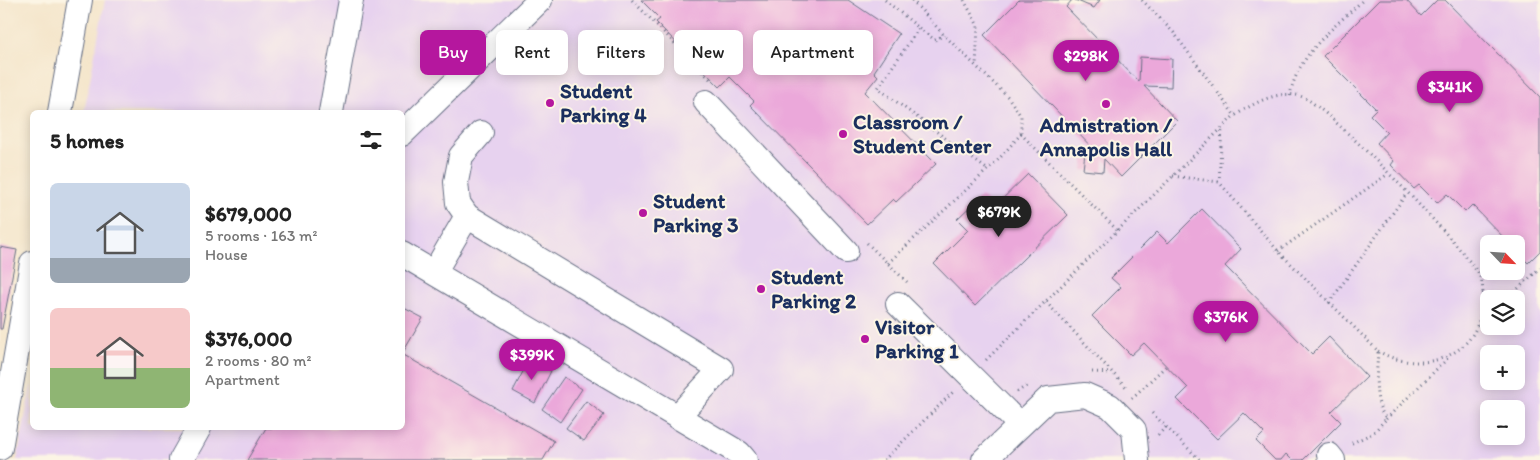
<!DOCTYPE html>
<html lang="en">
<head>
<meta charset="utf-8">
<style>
	body { margin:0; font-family:Itim,sans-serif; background:#f6f6f6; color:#222; height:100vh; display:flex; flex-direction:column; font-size:19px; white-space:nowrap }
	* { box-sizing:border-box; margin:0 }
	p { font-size:16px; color:#767676 }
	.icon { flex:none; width:28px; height:28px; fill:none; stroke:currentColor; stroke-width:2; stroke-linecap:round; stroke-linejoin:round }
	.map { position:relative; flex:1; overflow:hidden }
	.side { position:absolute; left:30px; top:110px; width:375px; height:320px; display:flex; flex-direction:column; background:#fff; border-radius:8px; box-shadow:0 2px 12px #0003 }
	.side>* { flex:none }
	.banner { position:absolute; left:420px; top:30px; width:475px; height:45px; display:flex; gap:10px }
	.needle { width:32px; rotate:115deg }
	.tools { position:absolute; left:1480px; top:235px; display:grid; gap:10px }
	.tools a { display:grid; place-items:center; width:45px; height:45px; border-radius:8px; background:#fff; box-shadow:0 2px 12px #0003; font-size:25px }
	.price { position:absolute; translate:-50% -42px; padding:0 11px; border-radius:18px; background:#b5179e; color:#fff; font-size:16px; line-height:32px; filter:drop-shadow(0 1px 2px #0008) }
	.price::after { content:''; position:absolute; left:50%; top:30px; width:15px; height:11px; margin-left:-8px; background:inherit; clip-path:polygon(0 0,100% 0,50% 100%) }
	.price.current { background:#222; color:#fff }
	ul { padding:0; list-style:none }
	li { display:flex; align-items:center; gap:15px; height:125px; padding:0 20px }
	li span { display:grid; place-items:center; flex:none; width:140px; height:100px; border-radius:8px; color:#555 }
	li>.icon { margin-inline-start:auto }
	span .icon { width:60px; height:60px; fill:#fffc; stroke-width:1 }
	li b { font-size:21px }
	h2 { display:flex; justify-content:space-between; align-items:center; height:60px; padding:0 20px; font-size:21px }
	.pill { padding:0 18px; border-radius:8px; background:#fff; box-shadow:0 2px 12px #0003; font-size:18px; line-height:45px }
	.pill.current { background:#b5179e; color:#fff }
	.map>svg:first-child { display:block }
	.built { fill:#e7d2ef; fill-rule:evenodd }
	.building { fill:#eba8da }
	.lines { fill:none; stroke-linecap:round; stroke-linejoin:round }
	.minor-casing { stroke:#676f84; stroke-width:26 }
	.path { stroke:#676f84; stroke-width:3; stroke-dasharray:1 4; stroke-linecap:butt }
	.minor { stroke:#fff; stroke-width:24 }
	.poi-dot { fill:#b5179e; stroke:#fcf5e5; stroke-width:2 }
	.labels { text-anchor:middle; stroke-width:4; stroke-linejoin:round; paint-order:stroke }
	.poi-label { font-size:21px; font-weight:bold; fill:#1b2f5e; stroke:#fcf5e5; text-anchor:start }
</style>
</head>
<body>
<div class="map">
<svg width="1540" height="460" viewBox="0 0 1540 460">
	<rect width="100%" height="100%" fill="#fcf5e5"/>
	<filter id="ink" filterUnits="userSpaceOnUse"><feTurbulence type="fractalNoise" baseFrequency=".02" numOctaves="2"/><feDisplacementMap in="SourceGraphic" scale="10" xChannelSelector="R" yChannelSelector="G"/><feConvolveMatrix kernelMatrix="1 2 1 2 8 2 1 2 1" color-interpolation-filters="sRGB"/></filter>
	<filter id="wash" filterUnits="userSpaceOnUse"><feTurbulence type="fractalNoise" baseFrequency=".0096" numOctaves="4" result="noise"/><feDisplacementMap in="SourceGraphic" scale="20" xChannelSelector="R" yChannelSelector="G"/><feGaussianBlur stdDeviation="1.12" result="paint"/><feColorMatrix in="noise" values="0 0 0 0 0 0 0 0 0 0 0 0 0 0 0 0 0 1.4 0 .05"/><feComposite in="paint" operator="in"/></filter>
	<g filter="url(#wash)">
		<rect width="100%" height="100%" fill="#f4e5ca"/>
		<path class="built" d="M105,0H1540V460H17L32,381V428H402V112H84ZM1489,244H1516V271H1489ZM1489,299H1516V326H1489ZM1489,354H1516V381H1489ZM1489,409H1516V436H1489Z"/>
		<g id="blocks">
			<path class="building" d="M641,0H848L899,34L874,72L878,76L865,92L936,164L896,202L893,199L867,224L750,105L754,101L730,77L720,87L656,22L660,19Z
				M1019,0H1072L1066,7L1139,82L1140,57L1172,59L1171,87L1144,86L1177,121L1121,177L1104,159L1103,172L1083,170L1085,152L1098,154L984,35Z
				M1075,0H1100L1094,8Z
				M1379,0H1406L1421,16L1437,0H1445L1540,97V251L1528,263L1516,251V244H1510L1472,205L1465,212L1447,194L1437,203L1419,185L1414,189L1391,165L1394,161L1377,143L1387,132L1370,115L1376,109L1323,56Z
				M1028,174L1068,215L975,306L934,264L968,230L957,219L981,196L993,208Z
				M1202,209L1241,249L1225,266L1312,354L1329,337L1367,377L1331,412L1341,422L1303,460H1292L1286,454L1281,460H1275L1256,441L1264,433L1244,413L1217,439L1177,399L1188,388L1144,343L1131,355L1092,316L1121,287L1111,278L1157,232L1168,243Z
				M0,247L17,250L2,329H0Z
				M402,307L423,318L402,354Z
				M402,354L554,441L543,460H247L266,428H402Z
				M529,360L551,371L535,403L513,391Z
				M564,377L582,389L560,422L542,409Z
				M586,401L604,415L584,441L566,428Z"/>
		</g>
	</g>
	<g filter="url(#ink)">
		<use href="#blocks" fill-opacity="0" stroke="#676f84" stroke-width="1"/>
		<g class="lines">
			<defs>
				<path id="minor" d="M706,102L846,251
					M60,112L80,0
					M331,112L351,0
					M481,133L461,156L456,182L458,203L467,216L721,369L677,417
					M402,134L540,0
					M402,254L739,453L745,460
					M435,271L467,216
					M898,304L1020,425
					M0,448L32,263
					M1329,455L1333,460
					M181,460L199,428
					M984,460L1048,399L1085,395L1110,406L1134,430L1137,460"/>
			</defs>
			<use href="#minor" class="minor-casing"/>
			<path class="path" d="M632,0L711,80
				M885,0L919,28L878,88L988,170
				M912,0L944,35L1008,97L1021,116V134
				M964,0L978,26L976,66
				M1142,0L1174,33L1235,116
				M919,28L935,40L944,35
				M1290,96C1297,54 1335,27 1363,0
				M1173,176L1219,182L1278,251L1378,351C1377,374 1372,398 1386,419L1373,433L1350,444
				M1219,182L1222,128
				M867,243L907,282
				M1278,251L1388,174
				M888,263L999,159L1021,134L1117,230
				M1482,293L1502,299
				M1507,299L1540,268
				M1046,302L1126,387
				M1329,303L1407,193
				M1479,326L1489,316
				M986,360L1233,117C1252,104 1279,88 1303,97C1326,105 1472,255 1480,277C1484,286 1483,298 1482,307C1476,360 1418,375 1378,351
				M1092,372L1111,373
				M1017,392L1028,385
				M1132,398L1166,366
				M1152,413L1200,460
				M1386,419L1450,356
				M1158,435L1166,427
				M884,460L954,391"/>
			<use href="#minor" class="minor"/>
		</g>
	</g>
	<g class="poi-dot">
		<circle cx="550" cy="103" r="5"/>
		<circle cx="1106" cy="104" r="5"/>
		<circle cx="843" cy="134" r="5"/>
		<circle cx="643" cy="213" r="5"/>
		<circle cx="761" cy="289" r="5"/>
		<circle cx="865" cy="339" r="5"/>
	</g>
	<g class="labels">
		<g class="poi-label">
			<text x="560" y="98">Student<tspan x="560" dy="24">Parking 4</tspan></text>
			<text x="853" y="129">Classroom /<tspan x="853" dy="24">Student Center</tspan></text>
			<text x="1106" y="132" text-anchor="middle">Admistration /<tspan x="1106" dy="24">Annapolis Hall</tspan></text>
			<text x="653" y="208">Student<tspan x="653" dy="24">Parking 3</tspan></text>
			<text x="771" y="284">Student<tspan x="771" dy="24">Parking 2</tspan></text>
			<text x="875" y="334">Visitor<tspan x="875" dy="24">Parking 1</tspan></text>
		</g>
	</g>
</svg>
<div class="tools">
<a><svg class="needle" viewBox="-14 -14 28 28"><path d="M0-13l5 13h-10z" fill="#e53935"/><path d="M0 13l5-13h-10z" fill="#767676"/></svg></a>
<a><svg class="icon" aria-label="layers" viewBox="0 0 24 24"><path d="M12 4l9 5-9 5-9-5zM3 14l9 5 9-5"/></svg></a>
<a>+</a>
<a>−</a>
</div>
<b class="price" style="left:1086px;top:82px">$298K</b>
<b class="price" style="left:1450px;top:113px">$341K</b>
<b class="price current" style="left:999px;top:238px">$679K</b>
<b class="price" style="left:1226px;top:343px">$376K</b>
<b class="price" style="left:532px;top:381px">$399K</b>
<div class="banner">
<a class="pill current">Buy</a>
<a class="pill">Rent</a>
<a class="pill">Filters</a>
<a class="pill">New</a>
<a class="pill">Apartment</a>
</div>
<section class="side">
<h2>5 homes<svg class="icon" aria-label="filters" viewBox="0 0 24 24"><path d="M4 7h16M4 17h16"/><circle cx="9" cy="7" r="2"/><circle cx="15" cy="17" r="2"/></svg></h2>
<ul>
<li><span style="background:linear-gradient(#c9d6e8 75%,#9aa5b1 0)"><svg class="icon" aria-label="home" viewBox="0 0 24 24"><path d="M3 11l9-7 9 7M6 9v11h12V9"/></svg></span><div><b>$679,000</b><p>5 rooms · 163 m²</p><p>House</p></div></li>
<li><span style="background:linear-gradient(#f6c9c9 60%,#8fb573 0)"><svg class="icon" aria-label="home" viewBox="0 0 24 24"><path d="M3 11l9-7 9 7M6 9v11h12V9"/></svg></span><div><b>$376,000</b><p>2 rooms · 80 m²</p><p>Apartment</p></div></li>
</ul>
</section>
</div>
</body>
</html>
